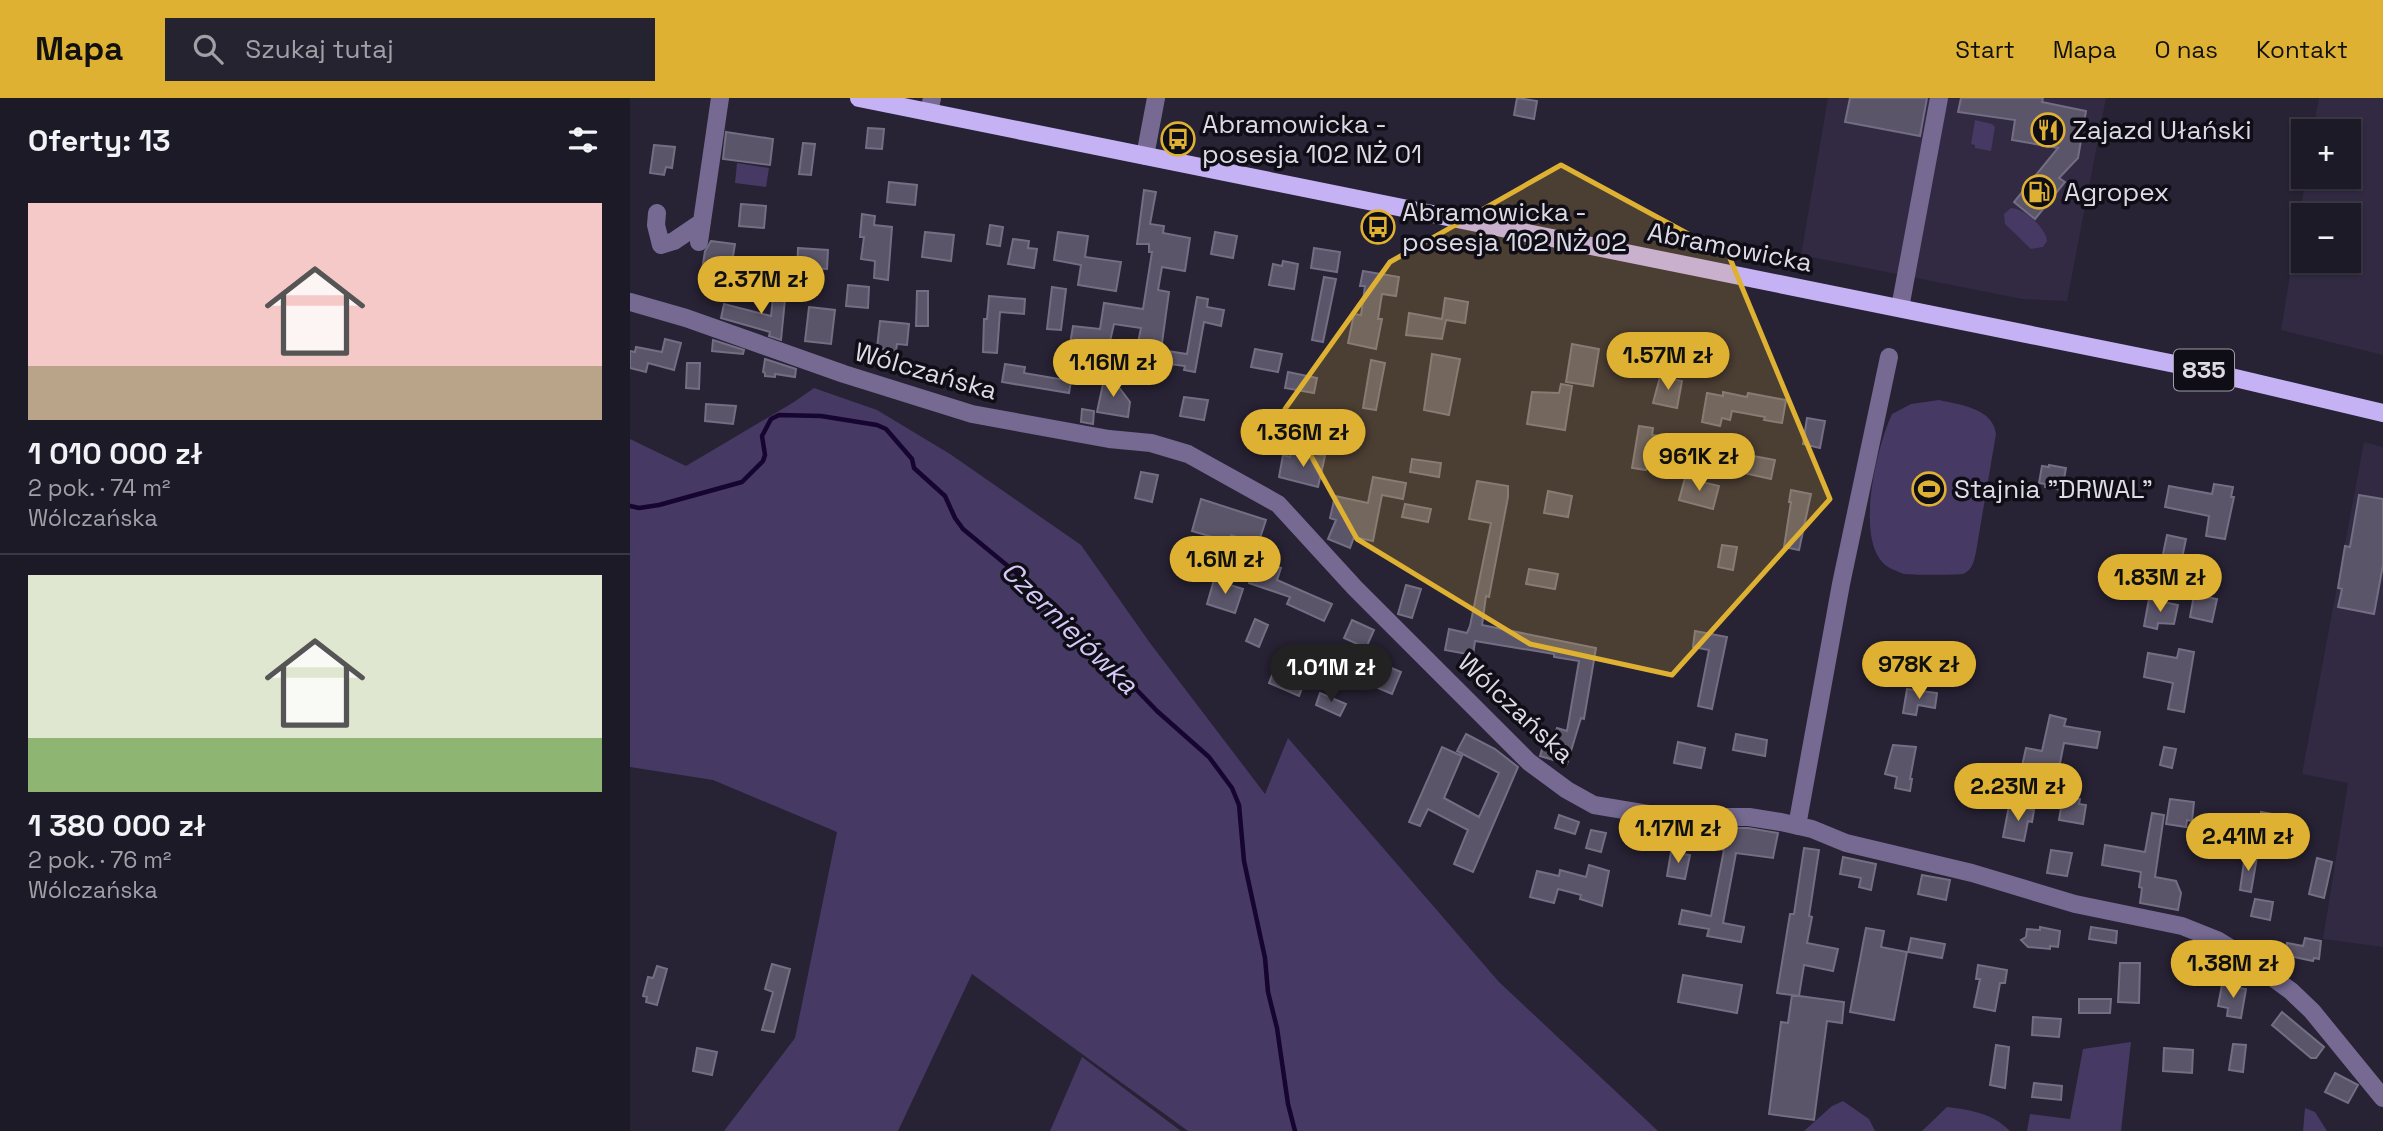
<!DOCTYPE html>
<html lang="pl">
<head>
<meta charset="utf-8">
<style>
	body { margin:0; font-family:"Space Grotesk",sans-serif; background:#25232f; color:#f1f3f6; height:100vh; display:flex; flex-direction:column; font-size:26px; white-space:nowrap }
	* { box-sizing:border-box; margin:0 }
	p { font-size:23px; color:#a0a1a7 }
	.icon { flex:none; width:38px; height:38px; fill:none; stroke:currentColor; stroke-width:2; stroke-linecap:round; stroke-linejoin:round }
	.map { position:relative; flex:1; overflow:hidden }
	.sheet { display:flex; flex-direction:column; background:#1d1a27; width:630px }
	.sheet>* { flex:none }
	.fabs { position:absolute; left:1661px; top:21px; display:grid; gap:14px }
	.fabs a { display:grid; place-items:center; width:70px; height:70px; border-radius:0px; background:#1d1a27; box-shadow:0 2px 5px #0004,0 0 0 2px #3b3844; font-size:35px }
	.price { position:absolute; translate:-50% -60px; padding:0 16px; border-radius:24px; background:#deb133; color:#111; font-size:23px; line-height:46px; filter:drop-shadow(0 2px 4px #0008) }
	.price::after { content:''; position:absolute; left:50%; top:42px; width:21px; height:16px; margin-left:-10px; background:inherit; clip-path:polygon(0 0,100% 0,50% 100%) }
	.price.on { background:#222; color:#fff }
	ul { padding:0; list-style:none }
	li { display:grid; align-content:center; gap:14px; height:371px; padding:0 28px }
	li+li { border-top:2px solid #3b3844 }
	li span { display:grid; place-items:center; height:217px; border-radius:0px; color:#555 }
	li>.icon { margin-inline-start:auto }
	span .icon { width:126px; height:126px; fill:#fffc; stroke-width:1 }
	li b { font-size:30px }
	h2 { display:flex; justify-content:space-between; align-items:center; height:84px; padding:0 28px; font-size:30px }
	header { display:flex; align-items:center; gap:42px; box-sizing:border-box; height:98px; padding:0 35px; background:#deb133; color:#111 }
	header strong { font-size:33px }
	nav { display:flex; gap:38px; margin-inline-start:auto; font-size:24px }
	.search { width:490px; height:63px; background:#25232f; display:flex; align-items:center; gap:18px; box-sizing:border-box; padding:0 24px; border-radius:0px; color:#a0a1a7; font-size:26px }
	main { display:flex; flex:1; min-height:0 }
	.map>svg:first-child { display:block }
	.built { fill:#312a42; fill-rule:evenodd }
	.green { fill:#463964 }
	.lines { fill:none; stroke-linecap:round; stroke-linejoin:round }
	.stream { stroke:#16052e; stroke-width:4.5 }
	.building { fill:#5b556a; stroke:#736e83; stroke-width:2 }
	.minor { stroke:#766a92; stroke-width:18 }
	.major { stroke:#c5b2f5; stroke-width:18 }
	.marked { fill:#deb133; fill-opacity:0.2; stroke:#deb133; stroke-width:5; stroke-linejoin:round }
	.labels { text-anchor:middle; stroke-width:7; stroke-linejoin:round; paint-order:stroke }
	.shield { fill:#0f0d15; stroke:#a09da8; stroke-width:2 }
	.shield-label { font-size:24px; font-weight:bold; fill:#dedbe7 }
	.poi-label { font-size:26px; fill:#dedbe7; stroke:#0f0d15; text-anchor:start }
	.street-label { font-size:26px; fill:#dedbe7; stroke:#0f0d15 }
	.water-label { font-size:28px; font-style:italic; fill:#d5c8f7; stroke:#0f0d15 }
</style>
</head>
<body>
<header>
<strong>Mapa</strong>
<div class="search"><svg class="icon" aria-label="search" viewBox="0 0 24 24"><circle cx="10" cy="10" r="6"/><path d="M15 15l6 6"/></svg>Szukaj tutaj</div>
<nav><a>Start</a><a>Mapa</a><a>O nas</a><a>Kontakt</a></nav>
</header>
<main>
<section class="sheet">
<h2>Oferty: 13<svg class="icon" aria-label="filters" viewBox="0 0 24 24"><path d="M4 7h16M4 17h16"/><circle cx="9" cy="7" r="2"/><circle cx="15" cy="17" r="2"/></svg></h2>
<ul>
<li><span style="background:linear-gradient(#f6c9c9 75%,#b9a48a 0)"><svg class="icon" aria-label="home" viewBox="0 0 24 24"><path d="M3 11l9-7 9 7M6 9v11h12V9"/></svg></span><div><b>1 010 000 zł</b><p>2 pok. · 74 m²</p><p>Wólczańska</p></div></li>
<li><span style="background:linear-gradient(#dfe7d0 75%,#8fb573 0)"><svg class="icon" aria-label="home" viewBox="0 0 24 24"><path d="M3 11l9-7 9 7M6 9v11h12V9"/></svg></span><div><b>1 380 000 zł</b><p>2 pok. · 76 m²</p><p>Wólczańska</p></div></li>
</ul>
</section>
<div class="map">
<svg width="1753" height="1033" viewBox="0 0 1753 1033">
	<rect width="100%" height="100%" fill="#272234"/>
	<path class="built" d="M1198,0H1476L1437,203L1392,201L1171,157Z
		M1689,0H1753V257L1651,232L1676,79H1718V33H1683ZM1718,117V163H1673V117Z
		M1734,344L1753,349V849L1693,841L1718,685L1672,676Z"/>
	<path class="green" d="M1345,22L1362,26L1365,29L1361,53L1345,50V47L1341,46Z
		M107,65L139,70L136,89L105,85Z
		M1381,110C1394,110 1416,130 1417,143L1413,149L1401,151L1375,126L1374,116Z
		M184,290L247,312L320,356L451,447L520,545L635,696L658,640L869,884L1028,1033H558L342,876L268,1033H94L165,940L207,734L83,682L0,669V341L56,368L164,304Z
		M1309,302C1330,307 1363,310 1366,336L1346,454C1344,462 1343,472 1333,476C1328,477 1279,477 1274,476C1269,474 1258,470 1254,466C1225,439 1247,348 1262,316L1281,306Z
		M1501,944L1491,1033H1397L1400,1016L1440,1021L1453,951Z
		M452,959L551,1033H420Z
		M1213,1003L1239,1021L1245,1033H1174L1202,1008Z
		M1317,1009C1341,1012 1362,1015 1380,1033H1292Z
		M1675,1010L1685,1014L1697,1033H1673Z"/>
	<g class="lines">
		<path class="stream" d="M0,408L9,410L29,407L112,384L133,363L135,357L132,338L141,321L149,317L191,318L247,327L256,331L282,361L284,370L315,398L325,420L333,431L425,507L527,613L579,659L602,690L609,707L614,763L635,860L638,894L647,930L658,1006L665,1033"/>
	</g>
	<path class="building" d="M887,0L907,3L904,21L884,17Z
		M1220,0H1297L1290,38L1215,24Z
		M1331,0H1413L1412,4L1456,13L1448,60L1429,80L1435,84L1405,121L1384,104L1428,50L1382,42L1385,22L1328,14Z
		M238,30L254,31L252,51L236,50Z
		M96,34L143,41L140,67L93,61Z
		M173,45L185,46L181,77L169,76Z
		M24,47L45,49L42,70L36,69L34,77L20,75Z
		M259,84L287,87L285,107L257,104Z
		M514,92L526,94L520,126L534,128L533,135L560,140L555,173L532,169L528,192L539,194L531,252L557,256L567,199L578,201L577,209L594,212L591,228L574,224L565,274L554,272L555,268L517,263L513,282L501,280L511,230L484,226L471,282L448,278L454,248L440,246L443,228L470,231L474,205L513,211L522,154H519V146H507Z
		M111,106L136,108L134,130L109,128Z
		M232,116L245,118L244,127L262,129L258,182L244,180L245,163L231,161L234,139H230Z
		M360,127L373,129L370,148L357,146Z
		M295,134L324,137L321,163L292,159Z
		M428,134L458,138L455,159L491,164L486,193L448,187L451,167L424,162Z
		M585,134L607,138L603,160L581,156Z
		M383,141L399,143L398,150L407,151L404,170L378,166Z
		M81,143L105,146L99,183L71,179L75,153Z
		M168,150L198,152L197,171L179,170V177H167Z
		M684,150L710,154L707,174L681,170Z
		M653,163L668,166L664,191L639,187L643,166L652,168Z
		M733,173L769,179L766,198L752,196L748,221H752L746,251L718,245L724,216L731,217L735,188H730Z
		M694,179L706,181L693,244L682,242Z
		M218,187L239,189L238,210L216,208Z
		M422,189L436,191L431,232L417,231Z
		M144,190L156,191L151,242L139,238L140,234L91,220L94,206L141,218Z
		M287,193H298V228H286Z
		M359,198L395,201L394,216L370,214L367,255L353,254L354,221H357Z
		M815,200L838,204L835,225L816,222L812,241L776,237L779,215L812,221Z
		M179,209L205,212L201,246L175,243Z
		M250,223L279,226L277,247L267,246L266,253L247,250Z
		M35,241L51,245L44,272L18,265L16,274L0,270V253L5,254L6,249L32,254Z
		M83,242L114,252L113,256L82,253Z
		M942,246L969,251L963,288L936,284Z
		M625,251L652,256L648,274L621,269Z
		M802,256L830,261L819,317L794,312Z
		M135,261L166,271L165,279L145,276V279L135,278V275L133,274Z
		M741,262L755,265L746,312L733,310Z
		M57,265H70L69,291L56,290Z
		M375,266L395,269L394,275L441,283L439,295L372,284Z
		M476,272L500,304L498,319L467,314Z
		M658,274L687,280L684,295L655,290Z
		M1030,279L1052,283L1047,310L1023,305Z
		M931,286L942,288L935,332L897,326L902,294L929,295Z
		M1093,294L1117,299L1118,295L1156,302L1152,325L1134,322L1135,319L1102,313L1100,322L1092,320L1090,328L1072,324L1077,295L1093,298Z
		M554,299L578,302L574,322L550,318Z
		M76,306L106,308L103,326L75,323Z
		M452,311L464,313L463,326L451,324Z
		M688,313L726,319L723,334L685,328Z
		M1177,320L1195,323L1190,350L1173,346Z
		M1009,328L1023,330L1022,337L1029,338L1027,350L1020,349L1016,372L1002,370Z
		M660,355L681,359L682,355L695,358L688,389L649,379L653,357L660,359Z
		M1118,357L1145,362L1141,381L1114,375Z
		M782,361L811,365L809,379L780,374Z
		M1419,367L1436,370L1432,392L1415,389V386L1409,385L1412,368L1419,369Z
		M511,374L528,377L522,404L505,400Z
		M743,379L776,385L773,401L752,397L743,443L724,439L720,450L698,441L706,422L700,420L705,398L738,405Z
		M1055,380L1089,388L1083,411L1049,402Z
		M847,383L878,388V399L859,499L856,498L852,527L966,550L954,621L951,620L937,666L910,658L916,638L923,640L927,630L937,633L949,563L924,559V556L845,543L843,557L815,552L819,531L837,535L840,528L861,425L839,421Z
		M1584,386L1603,389L1601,399H1604L1595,441L1576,438L1579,418L1535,409L1539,388L1582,396Z
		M1161,392L1181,396L1169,452L1154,449L1161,404H1159Z
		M918,393L942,398L938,419L914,415Z
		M1729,397L1753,401V467L1744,516L1708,509L1712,491L1708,490L1715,448L1720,449Z
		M571,401L636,422L628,446L601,437L591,474L577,472L586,440L562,433Z
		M775,406L801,411L798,424L772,419Z
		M1537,437L1556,441L1551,465L1545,463L1541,466L1538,462L1532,461Z
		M1092,447L1107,449L1103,472L1088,469Z
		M629,455L645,460L642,467L651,470L647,482L702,506L694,523L657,506L660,499L619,485Z
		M899,471L928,476L925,491L896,486Z
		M584,482L613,491L605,515L577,506Z
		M776,487L791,491L782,520L768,516Z
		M1564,497L1587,501L1582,524L1560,519Z
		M1519,501L1548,507L1544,526L1528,525L1527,531L1514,528Z
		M625,521L638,527L629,549L616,543Z
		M722,522L744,532L736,550L714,540Z
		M1065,533L1097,539L1082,611L1068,608L1079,552L1063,549Z
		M1549,551L1564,554L1554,614L1538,611L1543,585L1514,579L1518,555L1547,560Z
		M743,562L771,574L762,596L748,590L751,585L736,580Z
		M645,570L675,583L669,598L639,585Z
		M1277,591L1307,595L1305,610L1288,607L1286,617L1273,615Z
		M690,595L716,606L710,618L686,607Z
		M1420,617L1436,621L1434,628L1470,634L1467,650L1434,645L1423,700L1406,697L1410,676L1391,673L1396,650L1412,653Z
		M836,636L865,651L888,669L843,774L824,766L838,732L798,711L790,728L779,724L812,649L832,658L814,700L849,719L869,675L827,653Z
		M1106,636L1137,642L1135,658L1103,652Z
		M1048,644L1075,650L1071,670L1044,665Z
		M1263,647L1286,649L1280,681H1282L1280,693L1265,690L1267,679L1255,676Z
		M1534,649L1546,651L1542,670L1530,667Z
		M1433,698L1450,701L1449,706L1456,707L1453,726L1429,722Z
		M1540,701L1564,704L1562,723L1557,722L1556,729L1536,726Z
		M1379,708L1404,712L1402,724L1398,723L1394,743L1373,739Z
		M1631,714L1659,719L1655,744L1635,740L1637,734L1628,733Z
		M1522,715L1534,717L1525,779L1546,783L1551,795L1548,812L1510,805L1512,790L1509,789L1511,774L1472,767L1475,747L1515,754Z
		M929,717L949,724L945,736L925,730Z
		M1098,730H1118L1148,735L1143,760L1106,755L1093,825L1114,829L1111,844L1077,838L1079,831L1049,826L1052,812L1081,818L1094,752L1068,747L1070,733L1097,738Z
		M961,732L976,735L971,754L956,750Z
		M1174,750L1189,752L1179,818L1182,819L1177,845L1208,851L1203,873L1174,867L1169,898L1147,895L1160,816H1164Z
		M1421,752L1442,755L1437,778L1417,775Z
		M1041,754L1060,757L1055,781L1037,778Z
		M1615,757L1627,759L1621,794L1610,792Z
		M1213,759L1246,766L1241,792L1229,789L1231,780L1210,776Z
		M1687,760L1702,764L1694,800L1679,796Z
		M959,767L979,773L972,808L950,801L951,797L928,791L924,805L900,799L907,773L929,778L930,772L956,779Z
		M1292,777L1320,782L1316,802L1288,796Z
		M1625,801L1643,804L1640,822L1621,818Z
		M1410,829L1430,833L1428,849L1420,848V851L1398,849L1391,842L1396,839L1397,831L1410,832Z
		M1461,829L1487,833L1486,845L1459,841Z
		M1236,830L1254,833L1251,849L1277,854L1264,922L1220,914Z
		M1281,840L1315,846L1312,860L1278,854Z
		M1675,840L1691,843L1689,861L1684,860L1683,863L1655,857L1657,845L1673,848Z
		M1490,865H1510L1509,905L1488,904Z
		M142,866L160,871L144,934L132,932L143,894L135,891Z
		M1348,867L1377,872L1375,885H1370L1365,913L1344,909L1350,881H1346Z
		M27,868L37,871L27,907L16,904L17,899L13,898L18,879L23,880Z
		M1053,877L1112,887L1107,915L1048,904Z
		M1592,887L1616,891L1611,920L1597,918L1598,910L1588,908Z
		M1162,897L1214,904L1212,925L1197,923L1184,1022L1139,1016L1151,924L1158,925Z
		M1449,901H1481L1480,915H1449Z
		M1652,914L1694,949L1686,960H1681L1642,927Z
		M1403,919L1431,921L1429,939L1402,937Z
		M1603,946L1616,947L1613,974L1599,972Z
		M1366,947L1379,949L1375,990L1360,987Z
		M67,950L87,954L82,977L63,973Z
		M1534,950L1563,952L1562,975L1533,973Z
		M1705,975L1728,987L1718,1005L1695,994Z
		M1404,985L1432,988L1431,1002L1402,999Z"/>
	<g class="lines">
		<path class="minor" d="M299,14L302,0
			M515,58L526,0
			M27,115L26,127L31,147L44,143L72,124
			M69,144L90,0
			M0,204L56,220L214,276L342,316L479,341L521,345L558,356L648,406L725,490L899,664L937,692L964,707L1036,719H1119L1151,724L1182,731L1216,745L1342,775L1445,806L1552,828L1587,842L1613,858L1661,893L1682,913L1753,1000
			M1270,210L1309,0
			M1167,728L1211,486L1259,259"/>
		<path class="major" d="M229,0L1550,267L1753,315"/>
	</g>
	<path class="marked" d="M931,67L1099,158L1200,401L1042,577L900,546L727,441L655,311L760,164Z"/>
	<defs>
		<symbol id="restaurant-ring" viewBox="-11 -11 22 22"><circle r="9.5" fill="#0f0d15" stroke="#deb133" stroke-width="1.5"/><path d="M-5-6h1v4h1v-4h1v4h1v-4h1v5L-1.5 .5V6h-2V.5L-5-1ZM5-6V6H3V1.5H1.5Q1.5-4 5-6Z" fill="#deb133"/></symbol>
		<symbol id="bus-ring" viewBox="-11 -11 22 22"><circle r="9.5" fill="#0f0d15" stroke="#deb133" stroke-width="1.5"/><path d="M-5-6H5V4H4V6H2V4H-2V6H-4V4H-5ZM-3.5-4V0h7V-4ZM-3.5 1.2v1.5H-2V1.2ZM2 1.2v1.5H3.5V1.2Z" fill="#deb133"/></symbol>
		<symbol id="fuel-ring" viewBox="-11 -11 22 22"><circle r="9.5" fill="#0f0d15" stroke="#deb133" stroke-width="1.5"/><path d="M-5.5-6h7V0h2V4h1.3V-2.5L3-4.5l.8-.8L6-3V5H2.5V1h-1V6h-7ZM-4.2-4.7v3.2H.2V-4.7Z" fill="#deb133"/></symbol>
		<symbol id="stadium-ring" viewBox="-11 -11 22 22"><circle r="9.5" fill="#0f0d15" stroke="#deb133" stroke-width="1.5"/><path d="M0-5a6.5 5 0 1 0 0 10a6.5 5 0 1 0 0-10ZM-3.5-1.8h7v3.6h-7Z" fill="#deb133"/></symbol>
	</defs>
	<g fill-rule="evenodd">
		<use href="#restaurant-ring" x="1399" y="13" width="38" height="38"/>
		<use href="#bus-ring" x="529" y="22" width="38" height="38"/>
		<use href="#fuel-ring" x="1390" y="75" width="38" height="38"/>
		<use href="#bus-ring" x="729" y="110" width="38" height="38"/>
		<use href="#stadium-ring" x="1280" y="372" width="38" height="38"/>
	</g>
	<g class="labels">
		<rect class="shield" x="1544" y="251.5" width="60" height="41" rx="5"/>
		<g class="shield-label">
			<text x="1574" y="280">835</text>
		</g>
		<g class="poi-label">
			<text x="572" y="35">Abramowicka -<tspan x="572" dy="30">posesja 102 NŻ 01</tspan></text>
			<text x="1442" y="41">Zajazd Ułański</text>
			<text x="1434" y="103">Agropex</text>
			<text x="772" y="123">Abramowicka -<tspan x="772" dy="30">posesja 102 NŻ 02</tspan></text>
			<text x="1324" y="400">Stajnia "DRWAL"</text>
		</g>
		<g class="street-label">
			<text transform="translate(1100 149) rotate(11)" y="9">Abramowicka</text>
			<text transform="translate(296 273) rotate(16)" y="9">Wólczańska</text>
			<text transform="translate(886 610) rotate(43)" y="9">Wólczańska</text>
		</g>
		<g class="water-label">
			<text transform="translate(440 529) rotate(44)" y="10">Czerniejówka</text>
		</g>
	</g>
</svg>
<div class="fabs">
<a>+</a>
<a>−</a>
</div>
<b class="price" style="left:131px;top:218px">2.37M zł</b>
<b class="price" style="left:1038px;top:294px">1.57M zł</b>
<b class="price" style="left:483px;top:301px">1.16M zł</b>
<b class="price" style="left:673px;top:371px">1.36M zł</b>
<b class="price" style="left:1069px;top:395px">961K zł</b>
<b class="price" style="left:595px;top:498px">1.6M zł</b>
<b class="price" style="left:1530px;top:516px">1.83M zł</b>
<b class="price" style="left:1289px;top:603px">978K zł</b>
<b class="price on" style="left:701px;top:606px">1.01M zł</b>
<b class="price" style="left:1388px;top:725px">2.23M zł</b>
<b class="price" style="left:1048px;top:767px">1.17M zł</b>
<b class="price" style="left:1618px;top:775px">2.41M zł</b>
<b class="price" style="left:1603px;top:902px">1.38M zł</b>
</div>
</main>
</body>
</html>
